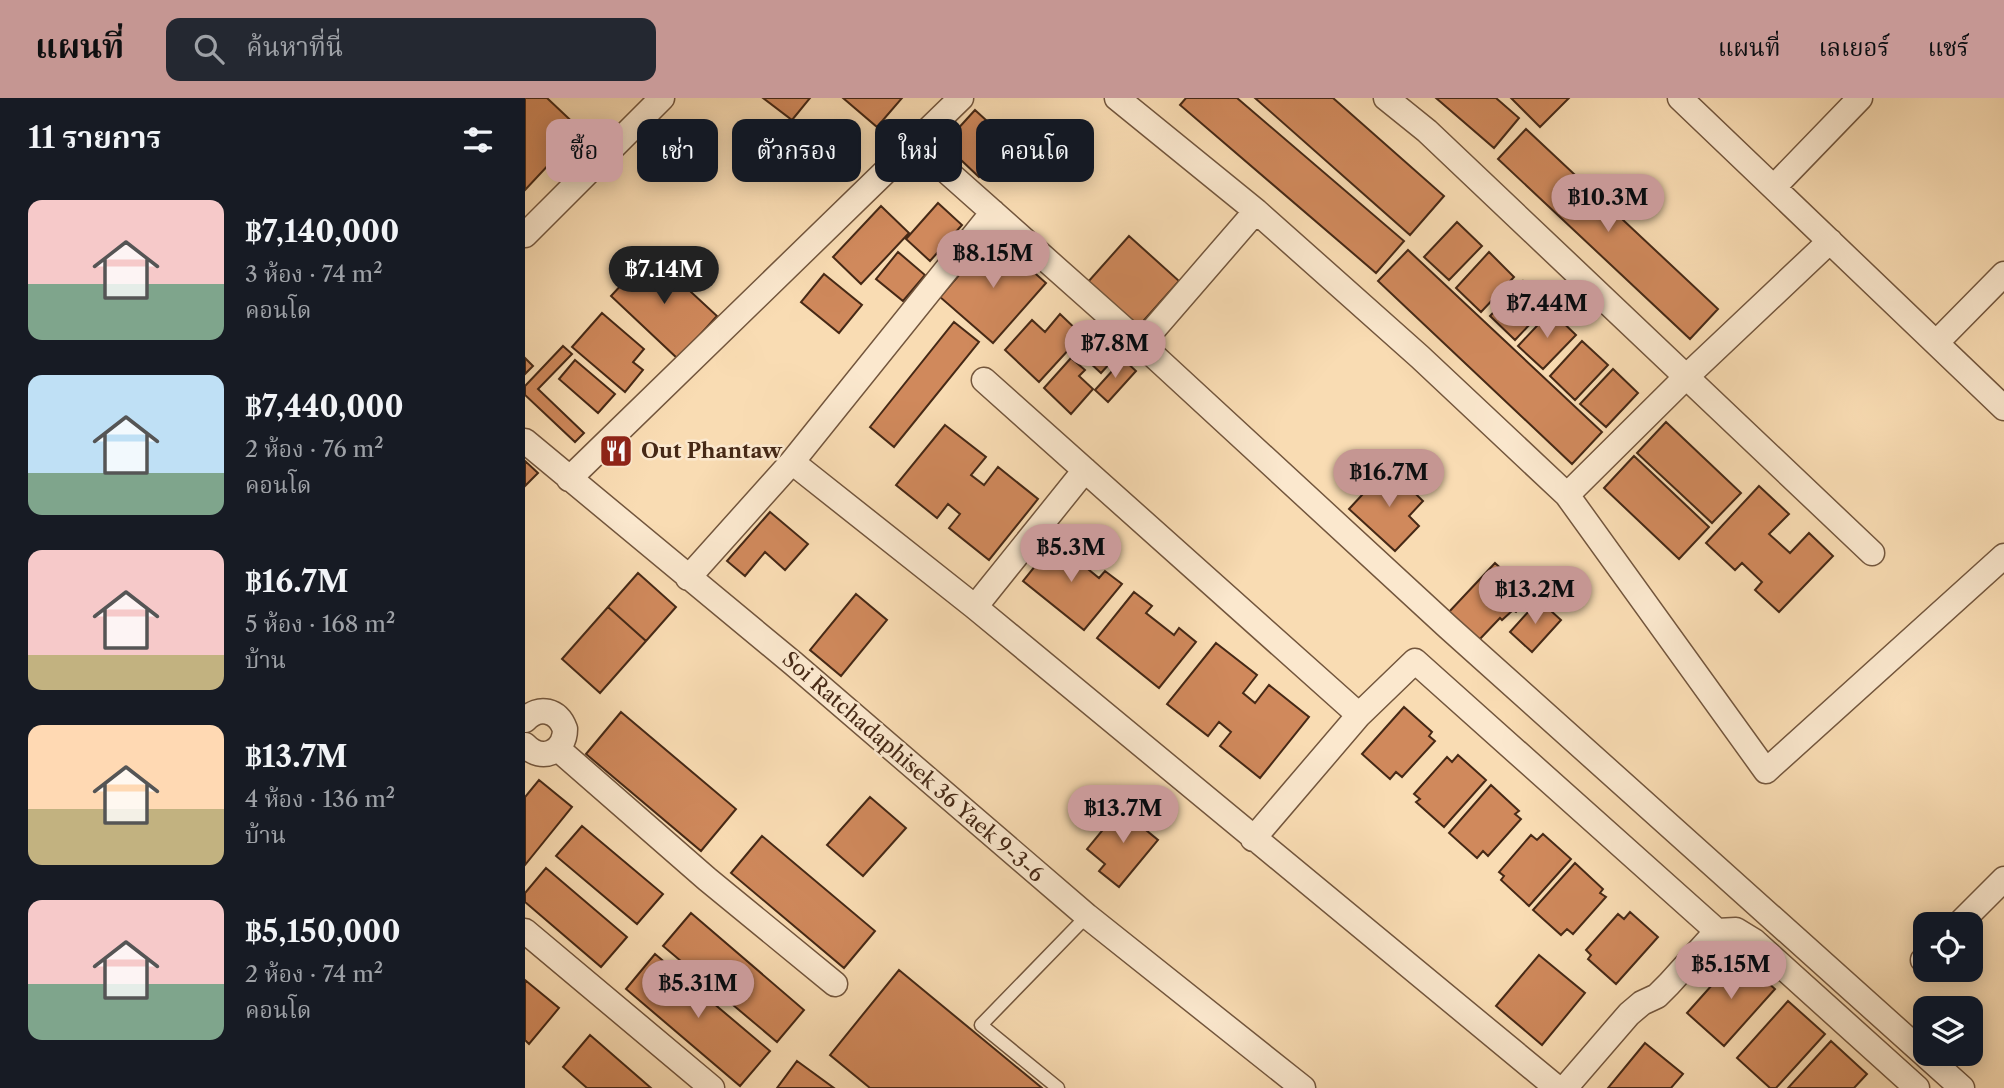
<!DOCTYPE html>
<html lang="th">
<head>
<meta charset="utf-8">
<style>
	body { margin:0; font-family:"Libre Caslon Text","Noto Serif Thai",serif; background:#242831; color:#f1f3f6; height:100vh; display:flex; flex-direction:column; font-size:26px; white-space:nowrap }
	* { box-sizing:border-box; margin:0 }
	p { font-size:23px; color:#9ea1a6 }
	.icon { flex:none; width:38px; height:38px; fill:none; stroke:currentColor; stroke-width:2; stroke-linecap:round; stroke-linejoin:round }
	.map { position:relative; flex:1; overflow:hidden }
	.sheet { display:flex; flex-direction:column; background:#171b24; width:525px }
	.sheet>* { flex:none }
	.guide { position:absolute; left:21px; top:21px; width:665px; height:63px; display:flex; gap:14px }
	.controls { position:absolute; left:1388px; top:814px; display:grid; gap:14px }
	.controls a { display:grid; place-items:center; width:70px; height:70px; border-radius:14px; background:#171b24; box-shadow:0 4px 18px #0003; font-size:35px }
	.price { position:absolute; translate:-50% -60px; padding:0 16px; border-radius:24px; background:#c59692; color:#111; font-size:23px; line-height:46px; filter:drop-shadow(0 2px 4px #0008) }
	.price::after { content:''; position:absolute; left:50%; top:42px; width:21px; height:16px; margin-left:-10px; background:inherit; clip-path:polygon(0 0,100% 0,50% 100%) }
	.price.current { background:#222; color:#fff }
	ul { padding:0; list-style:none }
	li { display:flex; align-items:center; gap:21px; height:175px; padding:0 28px }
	li span { display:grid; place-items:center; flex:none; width:196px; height:140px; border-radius:14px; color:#555 }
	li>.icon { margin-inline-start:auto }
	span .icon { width:84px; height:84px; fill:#fffc; stroke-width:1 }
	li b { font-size:30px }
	h2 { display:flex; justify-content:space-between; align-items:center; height:84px; padding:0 28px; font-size:30px }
	.pill { padding:0 24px; border-radius:14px; background:#171b24; box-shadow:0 4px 18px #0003; font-size:24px; line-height:63px }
	.pill.current { background:#c59692; color:#111 }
	header { display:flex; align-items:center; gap:42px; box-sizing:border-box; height:98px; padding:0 35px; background:#c59692; color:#111 }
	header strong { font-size:33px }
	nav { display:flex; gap:38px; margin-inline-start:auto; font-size:24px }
	.search { width:490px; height:63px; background:#242831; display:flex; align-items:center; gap:18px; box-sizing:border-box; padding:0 24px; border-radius:14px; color:#9ea1a6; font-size:26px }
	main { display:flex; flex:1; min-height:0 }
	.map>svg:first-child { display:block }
	.building { fill:#d0895c; stroke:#462916; stroke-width:2 }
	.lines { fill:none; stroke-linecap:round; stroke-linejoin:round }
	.service-casing { stroke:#73563d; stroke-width:15 }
	.minor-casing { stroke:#73563d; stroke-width:27 }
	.service { stroke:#fbe8ce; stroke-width:12 }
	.minor { stroke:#fbe8ce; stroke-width:24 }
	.labels { text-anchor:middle; stroke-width:5; stroke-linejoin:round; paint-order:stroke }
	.poi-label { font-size:21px; font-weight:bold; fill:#462916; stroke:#fbe8ce; text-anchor:start }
	.street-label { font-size:21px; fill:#462916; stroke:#fbe8ce }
</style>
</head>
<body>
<header>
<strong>แผนที่</strong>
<div class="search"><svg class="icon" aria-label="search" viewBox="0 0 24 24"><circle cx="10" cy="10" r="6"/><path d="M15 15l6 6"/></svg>ค้นหาที่นี่</div>
<nav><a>แผนที่</a><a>เลเยอร์</a><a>แชร์</a></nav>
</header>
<main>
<section class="sheet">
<h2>11 รายการ<svg class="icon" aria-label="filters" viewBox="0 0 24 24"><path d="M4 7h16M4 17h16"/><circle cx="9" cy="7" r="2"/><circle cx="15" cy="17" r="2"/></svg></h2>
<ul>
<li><span style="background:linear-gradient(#f6c9c9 60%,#7fa58c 0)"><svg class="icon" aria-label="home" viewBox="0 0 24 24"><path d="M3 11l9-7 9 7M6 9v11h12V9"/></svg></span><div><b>฿7,140,000</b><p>3 ห้อง · 74 m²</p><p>คอนโด</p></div></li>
<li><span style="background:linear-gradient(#bfe0f5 70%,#7fa58c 0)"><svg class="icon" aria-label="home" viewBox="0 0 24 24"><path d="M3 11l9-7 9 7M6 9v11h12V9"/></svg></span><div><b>฿7,440,000</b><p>2 ห้อง · 76 m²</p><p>คอนโด</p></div></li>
<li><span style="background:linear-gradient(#f6c9c9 75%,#c2b280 0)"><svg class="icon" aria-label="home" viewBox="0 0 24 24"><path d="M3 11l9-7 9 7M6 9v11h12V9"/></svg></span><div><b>฿16.7M</b><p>5 ห้อง · 168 m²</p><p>บ้าน</p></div></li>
<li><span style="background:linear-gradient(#ffd9b3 60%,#c2b280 0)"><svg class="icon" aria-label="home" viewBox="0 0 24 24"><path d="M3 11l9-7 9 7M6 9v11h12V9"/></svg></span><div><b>฿13.7M</b><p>4 ห้อง · 136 m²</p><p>บ้าน</p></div></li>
<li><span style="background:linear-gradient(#f6c9c9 60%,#7fa58c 0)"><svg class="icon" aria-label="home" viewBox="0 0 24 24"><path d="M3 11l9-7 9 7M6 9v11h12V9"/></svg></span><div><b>฿5,150,000</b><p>2 ห้อง · 74 m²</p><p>คอนโด</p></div></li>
</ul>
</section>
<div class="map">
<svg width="1479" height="990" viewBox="0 0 1479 990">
	<rect width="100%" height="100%" fill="#f9dcb3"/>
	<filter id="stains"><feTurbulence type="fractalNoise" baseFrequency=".00286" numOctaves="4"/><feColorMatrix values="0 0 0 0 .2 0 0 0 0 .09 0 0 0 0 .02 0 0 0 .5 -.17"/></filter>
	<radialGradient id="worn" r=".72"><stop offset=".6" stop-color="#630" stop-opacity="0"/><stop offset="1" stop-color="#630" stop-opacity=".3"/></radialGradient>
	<path class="building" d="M0,0H22L56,32L0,92Z
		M238,0H285L267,22Z
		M318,0H377L352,29Z
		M661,0H712L879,143L851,175L655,7Z
		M730,0H808L919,98L885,137Z
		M911,0H971L994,20L969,50Z
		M986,0H1044L1015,29Z
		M450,12L486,45L454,79L419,46Z
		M1001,31L1193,211L1165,241L973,61Z
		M413,105L437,127L405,163L381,141Z
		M356,108L384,135L336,186L308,159Z
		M932,124L957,148L924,182L899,159Z
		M468,138L521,185L468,245L415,199Z
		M604,138L654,183L613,229L563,184Z
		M883,152L1077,334L1047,366L853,183Z
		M373,154L400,177L378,203L351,181Z
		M964,154L989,179L956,214L931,190Z
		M125,156L192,218L153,261L86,198Z
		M299,176L337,207L314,235L276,204Z
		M998,183L1023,207L990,242L965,218Z
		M1026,213L1051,237L1018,271L993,248Z
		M77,215L119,251L108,264L118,272L100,294L47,249Z
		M535,216L557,237L514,284L480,252L507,222L520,234Z
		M429,224L454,244L369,349L345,329Z
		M572,230L597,252L576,275L551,252Z
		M1057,243L1083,267L1050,302L1025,278Z
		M38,248L47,256L13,291L59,335L50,344L0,297V288Z
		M0,260L8,268L0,276Z
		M546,260L560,272L554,278L568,291L546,316L519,290Z
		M598,261L611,273L583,304L570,292Z
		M50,262L90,296L73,315L34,281Z
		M1088,271L1113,295L1081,329L1055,306Z
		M1141,324L1216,395L1187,425L1112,355Z
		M420,327L461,359L446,377L459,387L473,369L513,401L464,462L424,430L435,416L423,406L412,420L371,387Z
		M1109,358L1184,429L1154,461L1079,390Z
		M0,363L13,375L0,388Z
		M863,369L898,403L884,418L894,428L870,453L824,411Z
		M1234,388L1264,416L1244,436L1265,455L1284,435L1308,458L1254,514L1230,492L1237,484L1217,465L1210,472L1181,445Z
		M245,414L283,446L260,472L240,454L220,478L202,463Z
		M535,437L552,451L547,458L574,480L580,473L597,486L559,532L498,483Z
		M970,465L1006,498L991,514L988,512L977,522L975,520L953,543L923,515Z
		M113,475L151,509L121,543L83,509Z
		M609,494L627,508L621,515L649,537L654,530L671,544L634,590L572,540Z
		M331,496L362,522L316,578L285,552Z
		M1014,502L1036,522L1007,554L985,534Z
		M83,509L121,543L75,595L37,561Z
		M691,545L732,577L718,595L730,605L744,587L784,619L735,680L695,648L706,634L694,624L683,638L642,606Z
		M879,609L907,634L904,638L910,643L877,679L871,674L865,681L837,656Z
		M96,614L211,711L176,753L61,656Z
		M933,657L961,682L919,729L891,704L895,701L889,696L922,659L927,664Z
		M14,682L47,709L0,767V699Z
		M966,687L994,713L990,716L996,721L963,758L958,753L952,760L924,735Z
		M345,699L381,730L338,778L302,747Z
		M599,706L625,727L621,732L633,742L594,789L574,773L580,766L562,751Z
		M57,728L138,796L112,826L31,758Z
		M1018,736L1046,761L1004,808L976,782L979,778L974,774L1006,737L1012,742Z
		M237,738L350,833L319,870L206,775Z
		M1050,765L1078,791L1075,795L1081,799L1048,836L1042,831L1036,837L1008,812Z
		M21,770L102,839L76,869L0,804V795Z
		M1105,814L1133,839L1091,886L1063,861L1066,857L1061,852L1093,816L1099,821Z
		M166,815L279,912L252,944L138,848Z
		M130,856L245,953L215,988L101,891Z
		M1014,857L1060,895L1017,947L971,908Z
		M1213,858L1250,891L1199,948L1162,915Z
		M374,872L517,990H345L305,957Z
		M0,882L34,910L4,946L0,942Z
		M1263,903L1300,936L1251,990H1245L1212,960Z
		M65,937L126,990H62L38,969Z
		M1306,943L1342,976L1329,990H1263Z
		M1120,945L1158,976L1146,990H1083Z
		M272,963L309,990H252Z"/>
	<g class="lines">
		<defs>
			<path id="service" d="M533,990L456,927L562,818"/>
			<path id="minor" d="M592,0L731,113L895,259L1042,397L1241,673L1479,458
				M861,0L902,33L1347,455
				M1155,0L1479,310
				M391,46L616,246L923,529L1437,990
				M1249,89L1335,0
				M0,137L137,0
				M1412,244L1479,176
				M616,246L731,113
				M459,282L834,617L728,741
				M0,343L269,566L562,818L778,990
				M267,364L450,509L1032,990
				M44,381L436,0
				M1042,397L1160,280L1305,143
				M163,480L267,364L468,114
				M450,509L560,372
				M834,617L890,563L1192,833L1211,832L1229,843L1392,990
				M0,622C14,607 33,612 40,631C40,654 17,665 0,647
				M33,651L182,781L310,886
				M1434,826L1479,781
				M0,833L187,990
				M1398,862L1400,860
				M1040,990L1104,916L1117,905L1132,898L1144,886L1192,833"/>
		</defs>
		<use href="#service" class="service-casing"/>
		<use href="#minor" class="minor-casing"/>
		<use href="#service" class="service"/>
		<use href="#minor" class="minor"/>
	</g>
	<defs>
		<symbol id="restaurant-square" viewBox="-11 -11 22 22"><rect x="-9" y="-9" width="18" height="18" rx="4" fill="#8f2418" stroke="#fbe8ce"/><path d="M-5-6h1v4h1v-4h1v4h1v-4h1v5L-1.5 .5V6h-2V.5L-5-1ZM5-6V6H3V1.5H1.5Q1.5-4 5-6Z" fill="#fff"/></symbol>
	</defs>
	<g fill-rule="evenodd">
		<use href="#restaurant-square" x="72" y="334" width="38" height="38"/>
	</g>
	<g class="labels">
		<g class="poi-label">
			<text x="116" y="360">Out Phantaw</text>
		</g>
		<g class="street-label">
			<text transform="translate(388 669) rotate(41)" y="7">Soi Ratchadaphisek 36 Yaek 9-3-6</text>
		</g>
	</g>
	<rect width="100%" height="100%" filter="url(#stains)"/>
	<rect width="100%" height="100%" fill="url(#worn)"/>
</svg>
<div class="controls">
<a><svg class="icon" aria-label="locate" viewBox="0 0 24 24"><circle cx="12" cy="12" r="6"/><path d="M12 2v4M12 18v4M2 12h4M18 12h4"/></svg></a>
<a><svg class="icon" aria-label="layers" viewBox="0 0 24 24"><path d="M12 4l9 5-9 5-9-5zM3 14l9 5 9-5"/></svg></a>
</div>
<b class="price" style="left:1083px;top:136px">฿10.3M</b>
<b class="price" style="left:468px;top:192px">฿8.15M</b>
<b class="price current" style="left:139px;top:208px">฿7.14M</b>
<b class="price" style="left:1022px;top:242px">฿7.44M</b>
<b class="price" style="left:590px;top:282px">฿7.8M</b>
<b class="price" style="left:864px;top:411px">฿16.7M</b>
<b class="price" style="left:546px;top:486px">฿5.3M</b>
<b class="price" style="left:1010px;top:528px">฿13.2M</b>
<b class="price" style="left:598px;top:747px">฿13.7M</b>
<b class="price" style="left:1206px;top:903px">฿5.15M</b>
<b class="price" style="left:173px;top:922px">฿5.31M</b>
<div class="guide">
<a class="pill current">ซื้อ</a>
<a class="pill">เช่า</a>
<a class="pill">ตัวกรอง</a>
<a class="pill">ใหม่</a>
<a class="pill">คอนโด</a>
</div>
</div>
</main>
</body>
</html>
